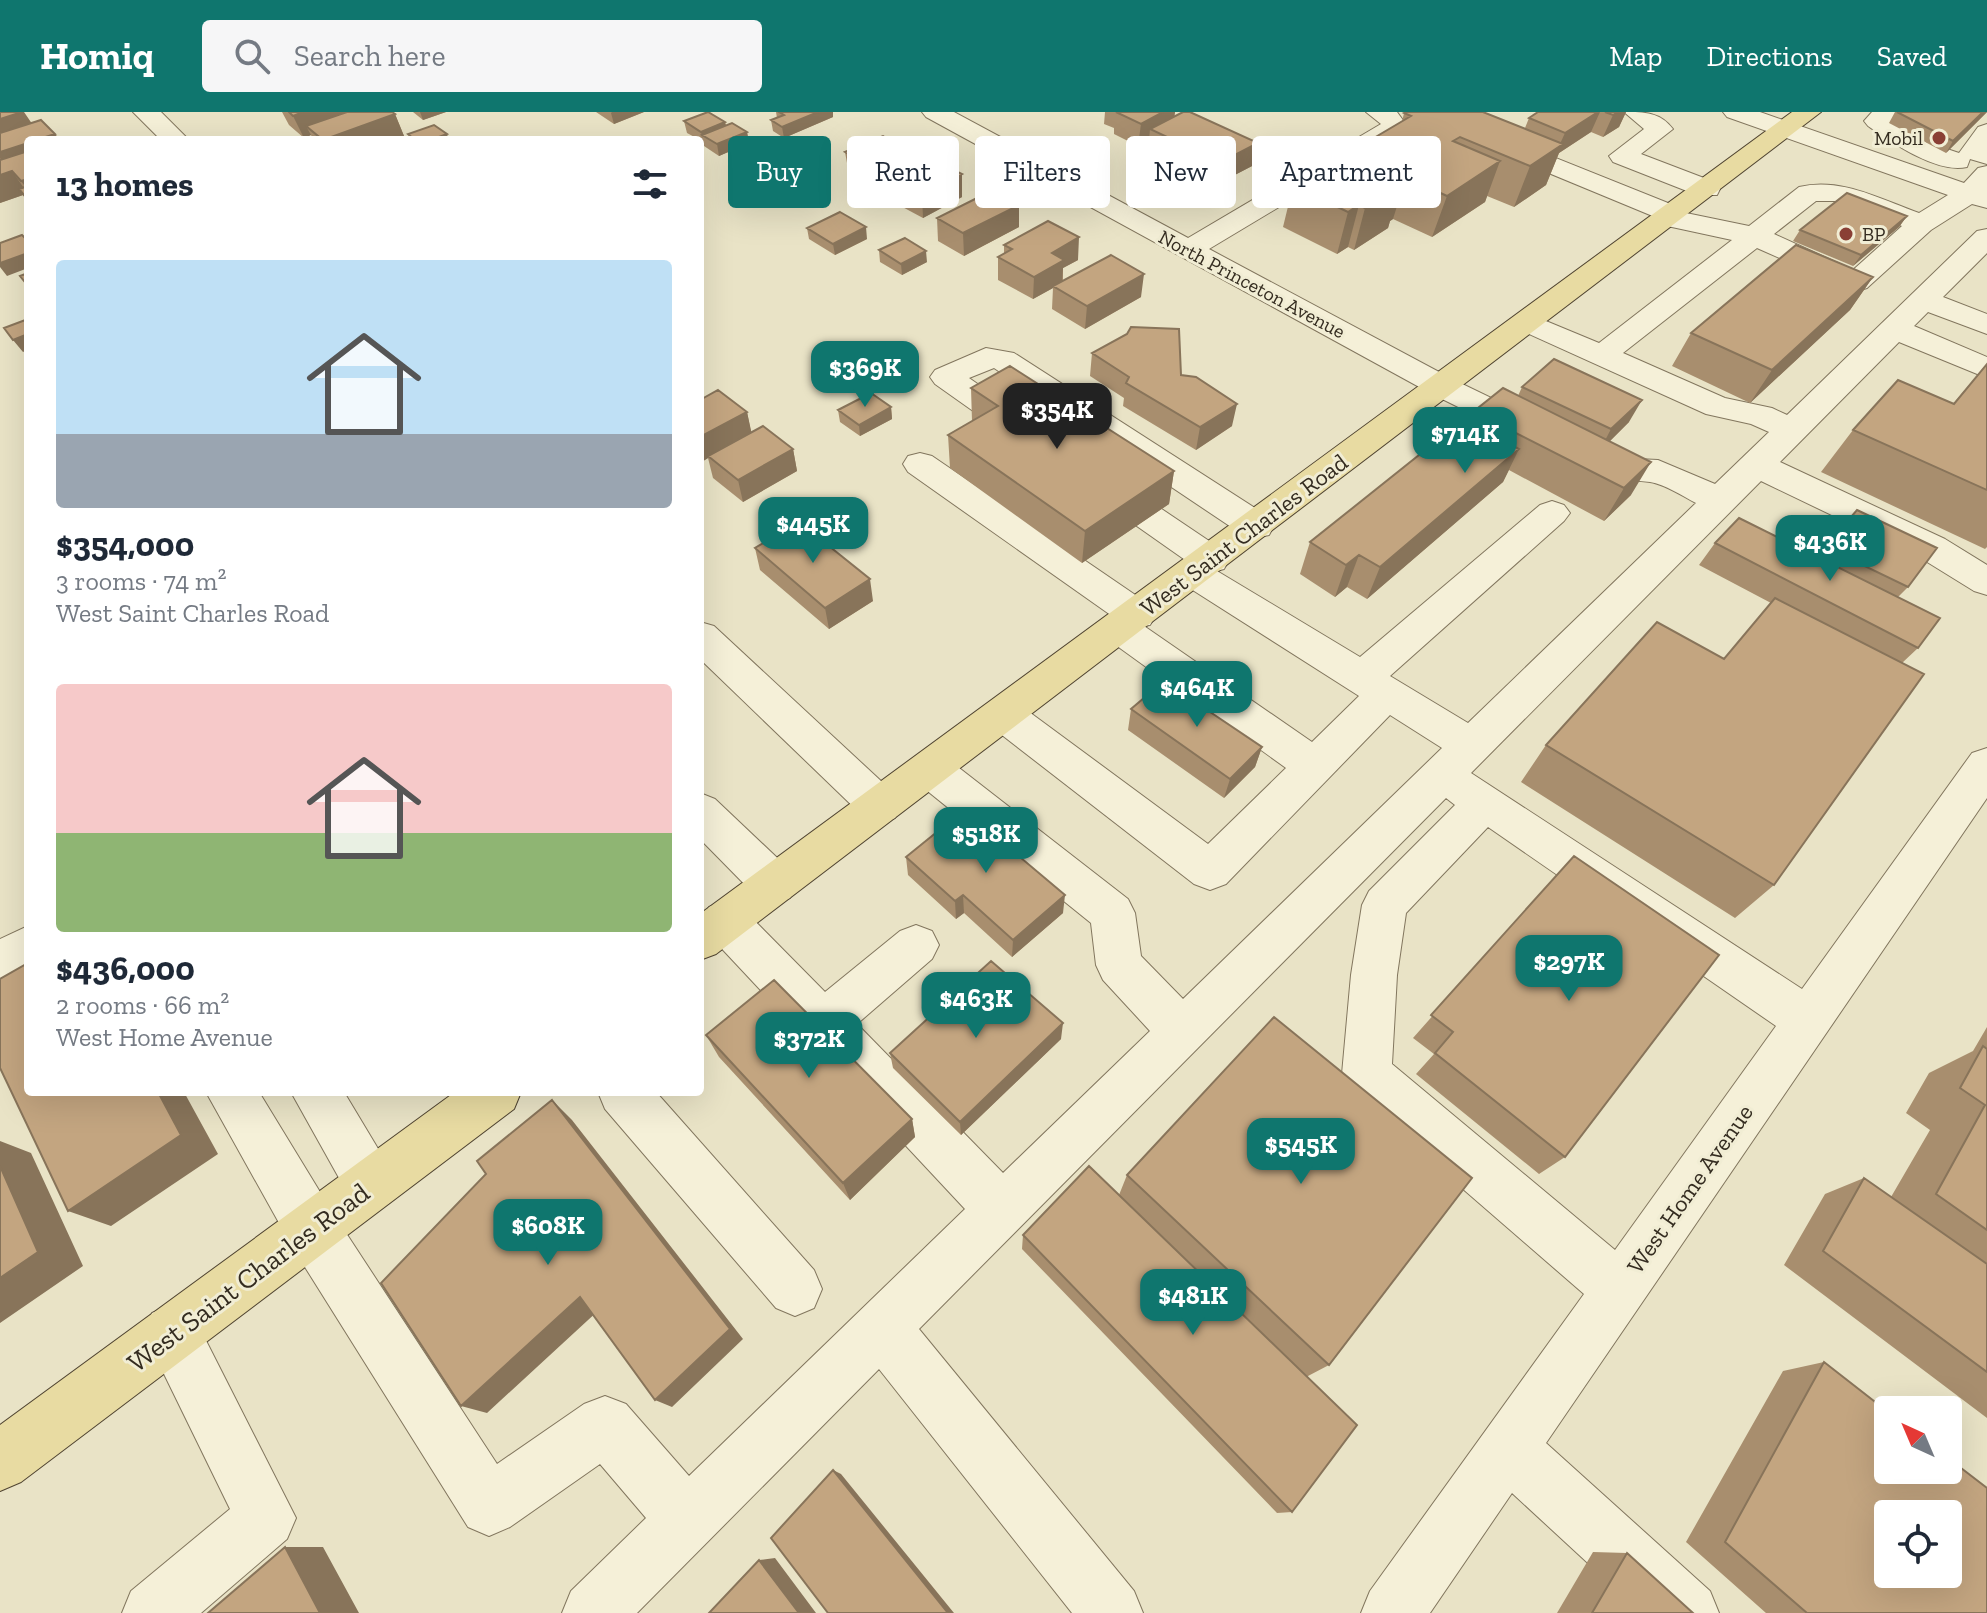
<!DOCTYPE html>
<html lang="en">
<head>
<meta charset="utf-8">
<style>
	body { margin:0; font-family:"Zilla Slab",serif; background:#f6f6f7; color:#1f2937; height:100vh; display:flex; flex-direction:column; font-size:30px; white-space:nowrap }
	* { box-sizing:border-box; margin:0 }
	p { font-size:26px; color:#747a83 }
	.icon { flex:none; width:44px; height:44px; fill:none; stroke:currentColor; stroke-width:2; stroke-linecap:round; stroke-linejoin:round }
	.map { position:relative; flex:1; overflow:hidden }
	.panel { position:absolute; left:24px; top:24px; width:680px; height:960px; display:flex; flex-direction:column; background:#fff; border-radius:8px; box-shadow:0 8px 32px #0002 }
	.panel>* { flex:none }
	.top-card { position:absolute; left:728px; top:24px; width:760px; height:72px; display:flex; gap:16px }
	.needle { width:52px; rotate:316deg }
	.tools { position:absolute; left:1874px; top:1284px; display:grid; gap:16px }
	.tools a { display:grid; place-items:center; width:88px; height:88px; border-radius:8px; background:#fff; box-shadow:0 8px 32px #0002; font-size:40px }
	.price { position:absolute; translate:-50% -68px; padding:0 18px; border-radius:16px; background:#0f766e; color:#fff; font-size:26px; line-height:52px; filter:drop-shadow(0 2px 4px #0008) }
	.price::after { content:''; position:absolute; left:50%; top:48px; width:24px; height:18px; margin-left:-12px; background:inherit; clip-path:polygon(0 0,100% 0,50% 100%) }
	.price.current { background:#222; color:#fff }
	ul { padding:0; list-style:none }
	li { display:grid; align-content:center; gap:16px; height:424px; padding:0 32px }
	li span { display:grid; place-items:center; height:248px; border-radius:8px; color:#555 }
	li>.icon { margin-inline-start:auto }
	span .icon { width:144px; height:144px; fill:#fffc; stroke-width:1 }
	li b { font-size:34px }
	h2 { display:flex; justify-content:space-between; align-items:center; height:96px; padding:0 32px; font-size:34px }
	.tag { padding:0 28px; border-radius:8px; background:#fff; box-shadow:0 8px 32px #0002; font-size:28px; line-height:72px }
	.tag.current { background:#0f766e; color:#fff }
	header { display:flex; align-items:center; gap:48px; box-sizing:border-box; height:112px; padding:0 40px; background:#0f766e; color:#fff }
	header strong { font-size:38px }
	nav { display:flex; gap:44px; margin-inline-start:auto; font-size:28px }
	.search { width:560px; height:72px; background:#f6f6f7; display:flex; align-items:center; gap:20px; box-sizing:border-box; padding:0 28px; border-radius:8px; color:#747a83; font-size:30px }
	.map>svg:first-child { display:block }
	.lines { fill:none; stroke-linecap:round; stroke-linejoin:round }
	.minor-casing { stroke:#82765e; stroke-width:2 }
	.major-casing { stroke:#504431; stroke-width:2 }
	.minor { fill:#f5f0d8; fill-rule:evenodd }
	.major { fill:#e8dba2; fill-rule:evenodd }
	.wall { fill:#a88e6e }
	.shaded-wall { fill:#88745a }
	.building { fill:#c3a580; stroke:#88745a; stroke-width:2; fill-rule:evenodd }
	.poi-dot { fill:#8a3f35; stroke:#f1edd4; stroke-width:3 }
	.labels { text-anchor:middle; stroke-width:6; stroke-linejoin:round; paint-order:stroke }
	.far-poi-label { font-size:20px; fill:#342c20; stroke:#f1edd4; text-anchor:end }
	.far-street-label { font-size:20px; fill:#342c20; stroke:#f1edd4 }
	.street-label { font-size:24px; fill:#342c20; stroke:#f1edd4 }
	.near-street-label { font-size:28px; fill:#342c20; stroke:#f1edd4 }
</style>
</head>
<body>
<header>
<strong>Homiq</strong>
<div class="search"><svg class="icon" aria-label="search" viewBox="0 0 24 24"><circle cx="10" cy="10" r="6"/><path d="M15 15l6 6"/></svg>Search here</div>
<nav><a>Map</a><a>Directions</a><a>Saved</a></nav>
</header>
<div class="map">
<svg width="1987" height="1501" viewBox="0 0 1987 1501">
	<rect width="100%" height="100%" fill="#e9e3c6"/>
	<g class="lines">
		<defs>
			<path id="minor" d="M133,0H161L189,28H161Z
				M922,0H954L1188,126L1381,12L1366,0H1397L1408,15L1404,20L1209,137L1454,268L1545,312L1550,319L1545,326L1533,330L1521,326L1432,282L926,5Z
				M1624,0C1645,0 1660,0 1673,17L1641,42L1717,71L1720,77L1717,83H1697L1613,50L1609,44L1644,17Z
				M1723,0H1760L1964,71L1978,56L1987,54V96L1972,92L1931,118L1867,176L1857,179L1847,176L1757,136L1623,241L1725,286L1772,296L1787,303L1977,119L1987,117V141L1943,185L1987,202V222L1928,200L1914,214L1987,245V266L1899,230L1780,350L1945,427L1987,453V483L1974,479L1919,445L1761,369L1471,661L1802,877L1972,641L1987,636V686L1546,1331L1710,1479L1719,1501H1642L1512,1381L1430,1501H1361L1370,1479L1584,1182L1350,979L1342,962L1351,863L1362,793L1369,779L1455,693L1446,686L919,1217L1134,1479L1143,1501H1072L879,1257L637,1501H562L571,1479L646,1406L600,1352L510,1415L489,1424L468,1415L293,1136L206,980H259L331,1098L497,1352L584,1292L605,1284L626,1292L689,1364L965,1097L709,823L702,809L709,795L725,789L741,795L825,880L900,819L916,813L932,819L939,833L932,847L857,912L1003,1061L1150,919L1103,868L1096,853L1091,811L915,669L909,657L915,645L930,640L945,645L1128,787L1135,801L1141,844L1183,887L1442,636L1390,603L1226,772L1210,778L1194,772L989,613L983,602L989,591L1003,586L1017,591L1208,732L1286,656L1106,526L1100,516L1106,506L1112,504L908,360L903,352L908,344L920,341L932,344L1150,493L1156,503L1150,513L1144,514L1312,630L1359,584L1180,470L1175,461L1180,452L1188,450L1087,379L1082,371L1087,363L1099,360L1111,363L1224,439L1229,448L1224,457L1217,459L1360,545L1540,393L1552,389L1564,393L1570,401L1564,409L1390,564L1468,611L1696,391C1682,384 1665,372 1650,370C1623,366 1591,374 1574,347L1579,339L1591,336L1616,346L1658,348L1715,372L1769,320L1751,312L1706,302L1518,217L1514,211L1518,205L1529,202L1599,231L1732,128L1658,112L1655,105L1488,36L1484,31L1488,26H1506L1683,97L1686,101L1749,114L1799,75C1841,65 1880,87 1919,101L1948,83L1727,5ZM1816,89H1838L1902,114L1853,158L1774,122ZM1488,715L1776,914L1615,1138L1392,952L1397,863L1406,801Z
				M1872,0H1900L1893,8L1926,30L1959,41L1978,15L1987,12V52L1970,47L1967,55C1937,62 1893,31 1868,14L1864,9Z
				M986,236L1014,241L1269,405L1274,414L1269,423L1256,426L1243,423L994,256L969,266L1031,309L1036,316L1031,323L1019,326L1007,323L935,272L930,265L935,258Z
				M700,510L714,514L895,682L901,694L895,706L880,711L865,706L700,547Z
				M700,681L715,687L790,758L796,772L790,786L774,791L758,786L700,727Z
				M28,814V859L0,872V827Z
				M291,980H344L389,1055L397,1073L389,1091L371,1099L353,1091Z
				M598,980H656L814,1158L822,1177L814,1196L795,1204L776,1196L605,997Z
				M172,1193L192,1201L296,1406L287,1427L201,1501H122L131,1479L230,1397L144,1221L152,1201Z"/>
			<path id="major" d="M1792,0H1821L716,842L700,848V802Z
				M455,980H521L514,997L21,1370L0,1379V1313Z"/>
		</defs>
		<use href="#minor" class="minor-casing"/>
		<use href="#major" class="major-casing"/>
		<use href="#minor" class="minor"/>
		<use href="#major" class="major"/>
	</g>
	<path class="wall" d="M0,0L31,11L55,22L60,28H28V90L23,83L0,91Z
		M282,0H392L395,2L404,24L394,28H313L311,23L304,26L289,13Z
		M413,0H446L423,8Z
		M596,0H644L614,12Z
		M776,0H833V5L784,26L773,19L771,8L777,6Z
		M1105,0H1175L1174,4L1258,31L1254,53L1227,67L1193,51L1183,56L1148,39L1149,28L1138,34L1114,22V16L1104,12Z
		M1538,0H1626L1619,15L1603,25L1591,20L1559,41L1546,73L1514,95L1487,84L1485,90L1432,125L1393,107L1390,109L1388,116L1354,138L1348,135L1337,142L1283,115L1293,74L1402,10L1404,1L1525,16L1529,6Z
		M1895,0H1987L1946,41L1889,11Z
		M684,9L725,10L726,13L747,20L749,31L719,44L704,34V31L700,28L687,21Z
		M905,37L906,48L869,65L847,51L845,40Z
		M826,60L827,71L802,83L783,73L781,61Z
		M962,62V85L923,106L895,91L893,68Z
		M1019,93V115L964,144L938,129L937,106Z
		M1907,104L1899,115L1853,154L1793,129L1800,118Z
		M807,116L867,127L835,143L809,127Z
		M1004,133L1078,148L1063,156V169L1141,185L1085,217L1052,197L1053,176L1033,187L998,168V145L1004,142Z
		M879,138L927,150L902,163L880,150Z
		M1873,165L1850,198L1750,291L1672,254L1691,221Z
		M1092,241L1181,263L1232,314L1196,338L1123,294L1124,286L1090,264Z
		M1987,252V435L1985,437L1821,360L1853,318L1953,292Z
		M1522,275L1629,310L1610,329L1631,383L1604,409L1509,358L1503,370L1367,487L1347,475L1335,485L1300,462L1310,430L1518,284Z
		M971,276L1174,359L1169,392L1082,451L950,356L948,323L972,309Z
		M891,295L892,307L860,324L840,310L838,298Z
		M747,300L751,320L793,337L797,359L743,390L713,366L708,346L700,351Z
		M1831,424L1908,475L1898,485L1918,536L1902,551L1774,773L1735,806L1521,670L1546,633L1724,547L1771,491L1699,453L1715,431L1815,444Z
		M755,436L873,489L829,517L760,458Z
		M1131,597L1262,635L1255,655L1224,686L1128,618Z
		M1574,744L1565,1045L1539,1062L1416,962L1434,942L1413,926Z
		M906,745L1063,801L1012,845L964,801L956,807L908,763Z
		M1987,915V1306L1784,1153L1825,1082L1864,1066L1891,1085L1930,1018L1906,1001L1929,961L1973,939Z
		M706,923L912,1007L915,1025L850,1088L719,945Z
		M1061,927L961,1023L893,956L890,941Z
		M1127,1063L1329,1253L1308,1264L1292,1400L1277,1401L1022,1137L1023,1123L1119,1083Z
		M1824,1250L1987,1501H1766L1686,1430L1783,1259Z
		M1593,1440L1627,1441L1693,1501H1557Z"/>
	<path class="shaded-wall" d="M22,0H24L39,22L0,34V7Z
		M303,0H373L306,14L311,23L304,26L293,4Z
		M420,0H446L423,8Z
		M612,0H644L614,12L611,1Z
		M818,0H833V5L784,26L782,15Z
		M1163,0H1175L1173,16L1150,17L1149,28L1138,34L1141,12Z
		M1598,0H1600L1591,20L1559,41L1546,73L1514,95L1530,54L1559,34L1565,21Z
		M1611,0H1626L1619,15L1603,25L1613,3Z
		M1983,0H1987L1946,41L1953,29Z
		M395,2L404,24L394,28H323Z
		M725,10L727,21L702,23L703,31L701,20Z
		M747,20L749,31L719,44L717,32Z
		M55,22L60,28H36Z
		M447,22L449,28H431Z
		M1196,29L1193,51L1183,56L1186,34Z
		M28,31V58L12,59L28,82L19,77L23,83L0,91V63L10,60L0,46V40Z
		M1258,31L1254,53L1227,67L1231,45Z
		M905,37L906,48L869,65L868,53Z
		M1500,49L1485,90L1432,125L1447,84Z
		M826,60L827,71L802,83L800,72Z
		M962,62V85L923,106L922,83Z
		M1406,65L1393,107L1390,109L1388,116L1354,138L1365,96L1395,72Z
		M28,67V78L21,69Z
		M1019,93V115L964,144L963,121Z
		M1359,93L1348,135L1337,142L1348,100Z
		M1907,104L1899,115L1853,154L1861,143Z
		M866,115L867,127L835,143L833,132Z
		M1079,125L1078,148L1063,156L1062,170L1053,174V176L1033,187L1034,165L1052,141Z
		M926,139L927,150L902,163L901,152Z
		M28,141V156L7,164L0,155V151Z
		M1144,162L1141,185L1085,217L1087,194Z
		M1873,165L1850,198L1750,291L1772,258Z
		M28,222V238L23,240L13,228Z
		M1642,288L1629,310L1599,340L1611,317Z
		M1237,292L1232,314L1196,338L1200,315Z
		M891,295L892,307L860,324L859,313Z
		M747,300L752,323L708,344V346L700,351V325Z
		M1506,316L1491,349L1496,325Z
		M793,337L797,359L743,390L738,368Z
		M1519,337L1503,370L1367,487L1380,455Z
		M1651,350L1631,383L1604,409L1624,376Z
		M1174,359L1169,392L1082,451L1085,419Z
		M1359,443L1347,475L1335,485L1346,453Z
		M870,467L873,489L829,517L825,496Z
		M1262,635L1255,655L1224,686L1230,667Z
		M963,783L964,801L956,807L955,789Z
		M1065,783L1063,801L1012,845L1013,828Z
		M1063,911L1061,927L961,1023L960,1010Z
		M158,980H184L218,1042L111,1114L68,1099Z
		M552,988L572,1008L743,1227L672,1295L655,1288Z
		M912,1007L915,1025L850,1088L843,1071Z
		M0,1029L31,1041L83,1154L0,1211Z
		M580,1185L600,1197L487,1301L461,1294Z
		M833,1358L841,1362L954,1501H948Z
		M285,1435H323L359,1501H320Z
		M775,1446L816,1501H799L759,1448Z"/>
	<path class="building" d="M0,0H22L0,7Z
		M289,0H303L293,4Z
		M347,0H392L395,2L323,28L306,14Z
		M708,0L725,10L701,20L684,9Z
		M779,0H818L782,15L771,8L784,3Z
		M1116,0H1163L1141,12Z
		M1183,0H1190L1258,31L1231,45L1196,29L1186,34L1150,17Z
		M1406,0H1483L1563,32L1530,54L1460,25L1453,29L1500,49L1447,84L1406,65L1395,72L1400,74L1365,96L1359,93L1348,100L1293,74L1411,4L1404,1Z
		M1538,0H1598L1565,21L1529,6Z
		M1605,0H1618L1613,3Z
		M1897,0H1983L1953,29Z
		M41,8L55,22L36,28H28V31L0,40V21Z
		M732,11L747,20L717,32L702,23Z
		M434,13L447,22L431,28H415L408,22Z
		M883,24L905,37L868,53L845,40Z
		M28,39V67L21,69L12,59L0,63V48Z
		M933,48L962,62L922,83L893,68Z
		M807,49L826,60L800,72L781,61Z
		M28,74V88L19,77Z
		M993,78L1019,93L963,121L937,106Z
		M1847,81L1907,104L1861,143L1800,118Z
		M840,100L866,115L833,132L807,116Z
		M1048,109L1079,125L1052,141L1064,148L1034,165L998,145L1012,137L1004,133Z
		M22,123L28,129V141L0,151V131Z
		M905,126L926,139L901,152L879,138Z
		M1796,133L1873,165L1772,258L1691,221Z
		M1111,143L1144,162L1087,194L1053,174Z
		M28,161V174L20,164Z
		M28,207V222L13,228L4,216Z
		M1131,215L1179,217L1181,263L1196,265L1237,292L1200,315L1126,271L1129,265L1092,241L1127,222Z
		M1554,247L1642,288L1611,317L1522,275Z
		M1987,252V378L1853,318L1898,268L1954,292Z
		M1010,254L1174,359L1085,419L948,323L998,294L971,276Z
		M1503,276L1651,350L1624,376L1506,316L1496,325L1519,337L1380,455L1359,443L1346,453L1310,430Z
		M718,278L747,300L700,325V288Z
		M871,281L891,295L859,313L838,298Z
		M763,314L793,337L738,368L708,344Z
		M1857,398L1937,436L1908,475L1823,434L1831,424L1833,426Z
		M1739,406L1940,506L1918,536L1715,431Z
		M799,410L870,467L825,496L755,436Z
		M1775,486L1924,562L1774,773L1546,633L1657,510L1724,547Z
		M1164,569L1262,635L1230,667L1131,597Z
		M964,698L1065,783L1013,828L963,783L955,789L906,745Z
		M1574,744L1719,843L1565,1045L1435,941L1453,920L1431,903Z
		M991,849L1063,911L960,1010L890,941Z
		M28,851V980H158L181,1023L68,1099L0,956V867Z
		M774,868L912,1007L843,1071L706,923Z
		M1274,905L1472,1066L1329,1253L1127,1063Z
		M1983,934L1987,937V1118L1936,1082L1985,993L1960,976Z
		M552,988L730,1217L655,1288L580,1185L461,1294L381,1171L486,1062L477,1049Z
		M0,1054L38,1140L0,1166Z
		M1089,1054L1357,1313L1292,1400L1023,1123Z
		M1864,1066L1987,1152V1260L1823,1139Z
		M1824,1250L1888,1300V1358H1948V1346L1987,1376V1501H1807L1725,1430ZM1888,1402H1948V1462H1888Z
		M833,1358L948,1501H828L771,1426Z
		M285,1435L320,1501H208Z
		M1627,1441L1693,1501H1592Z
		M759,1448L799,1501H709Z"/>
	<g class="poi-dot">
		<circle cx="1939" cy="26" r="8"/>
		<circle cx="1846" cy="122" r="8"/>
	</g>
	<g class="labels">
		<g class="far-poi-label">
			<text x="1923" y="33">Mobil</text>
			<text x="1862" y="129" text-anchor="start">BP</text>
		</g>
		<g class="far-street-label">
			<text transform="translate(1252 172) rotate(28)" y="7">North Princeton Avenue</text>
		</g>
		<g class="street-label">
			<text transform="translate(1244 423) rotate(-37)" y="8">West Saint Charles Road</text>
			<text transform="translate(1690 1077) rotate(-55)" y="8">West Home Avenue</text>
		</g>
		<g class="near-street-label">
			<text transform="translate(248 1165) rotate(-37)" y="10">West Saint Charles Road</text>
		</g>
	</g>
</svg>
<div class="tools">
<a><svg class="needle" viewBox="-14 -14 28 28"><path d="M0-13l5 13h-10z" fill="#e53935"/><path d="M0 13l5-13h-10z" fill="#747a83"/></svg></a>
<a><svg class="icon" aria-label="locate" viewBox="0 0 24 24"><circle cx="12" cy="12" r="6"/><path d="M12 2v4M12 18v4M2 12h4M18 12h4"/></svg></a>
</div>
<b class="price" style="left:865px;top:297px">$369K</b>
<b class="price current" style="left:1057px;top:339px">$354K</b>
<b class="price" style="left:1465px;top:363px">$714K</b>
<b class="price" style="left:813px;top:453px">$445K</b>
<b class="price" style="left:1830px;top:471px">$436K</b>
<b class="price" style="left:1197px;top:617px">$464K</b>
<b class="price" style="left:986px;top:763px">$518K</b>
<b class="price" style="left:1569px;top:891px">$297K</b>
<b class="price" style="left:976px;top:928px">$463K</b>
<b class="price" style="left:809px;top:968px">$372K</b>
<b class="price" style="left:1301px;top:1074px">$545K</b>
<b class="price" style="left:548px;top:1155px">$608K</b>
<b class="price" style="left:1193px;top:1225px">$481K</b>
<div class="top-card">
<a class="tag current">Buy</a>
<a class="tag">Rent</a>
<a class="tag">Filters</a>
<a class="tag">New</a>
<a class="tag">Apartment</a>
</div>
<section class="panel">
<h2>13 homes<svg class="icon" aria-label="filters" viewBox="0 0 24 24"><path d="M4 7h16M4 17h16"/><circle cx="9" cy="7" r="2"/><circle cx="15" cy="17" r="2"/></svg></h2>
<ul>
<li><span style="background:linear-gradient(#bfe0f5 70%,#9aa5b1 0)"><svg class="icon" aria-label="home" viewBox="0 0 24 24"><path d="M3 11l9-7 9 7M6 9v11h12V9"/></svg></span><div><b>$354,000</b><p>3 rooms · 74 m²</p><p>West Saint Charles Road</p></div></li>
<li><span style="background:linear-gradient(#f6c9c9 60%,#8fb573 0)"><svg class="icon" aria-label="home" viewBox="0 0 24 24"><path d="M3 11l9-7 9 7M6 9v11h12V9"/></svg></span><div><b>$436,000</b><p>2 rooms · 66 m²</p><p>West Home Avenue</p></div></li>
</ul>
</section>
</div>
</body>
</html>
